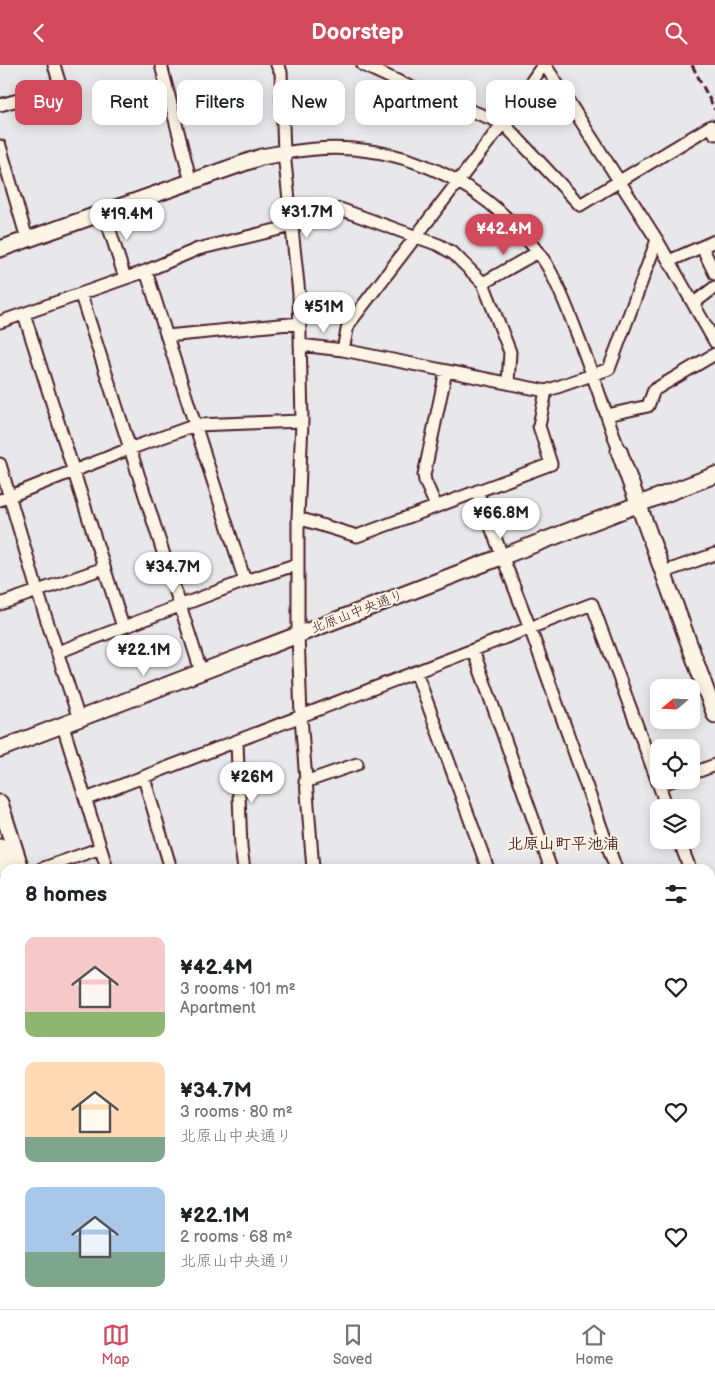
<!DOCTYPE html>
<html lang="en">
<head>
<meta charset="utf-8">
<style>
	body { margin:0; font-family:"Balsamiq Sans","Klee One",sans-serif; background:#f6f6f6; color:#202124; height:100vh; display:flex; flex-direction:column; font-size:19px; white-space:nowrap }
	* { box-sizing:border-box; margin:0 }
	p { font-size:16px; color:#757577 }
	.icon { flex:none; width:28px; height:28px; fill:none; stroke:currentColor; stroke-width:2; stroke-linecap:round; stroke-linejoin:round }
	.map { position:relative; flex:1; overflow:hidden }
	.details { position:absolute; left:0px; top:799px; width:715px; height:446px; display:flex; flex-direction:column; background:#fff; border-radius:15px 15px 0 0; box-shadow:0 2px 12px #0003 }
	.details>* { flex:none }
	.guide { position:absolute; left:15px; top:15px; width:685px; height:45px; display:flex; gap:10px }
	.needle { width:32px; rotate:251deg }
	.controls { position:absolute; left:650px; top:614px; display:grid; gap:10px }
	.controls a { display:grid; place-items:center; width:50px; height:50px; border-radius:10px; background:#fff; box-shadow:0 2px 12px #0003; font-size:25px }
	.price { position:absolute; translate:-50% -42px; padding:0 11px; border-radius:18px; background:#fff; color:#222; font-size:16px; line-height:32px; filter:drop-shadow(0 1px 2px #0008) }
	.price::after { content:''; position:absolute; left:50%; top:30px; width:15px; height:11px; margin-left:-8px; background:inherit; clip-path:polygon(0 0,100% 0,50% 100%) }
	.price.on { background:#d1495b; color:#fff }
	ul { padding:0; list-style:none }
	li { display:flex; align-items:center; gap:15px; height:125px; padding:0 25px }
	li span { display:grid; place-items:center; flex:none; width:140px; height:100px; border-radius:10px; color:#555 }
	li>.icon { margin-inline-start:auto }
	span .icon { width:60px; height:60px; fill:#fffc; stroke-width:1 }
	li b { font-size:21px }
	h2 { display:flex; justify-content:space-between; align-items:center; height:60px; padding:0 25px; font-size:21px }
	.tag { padding:0 18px; border-radius:10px; background:#fff; box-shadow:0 2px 12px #0003; font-size:18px; line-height:45px }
	.tag.on { background:#d1495b; color:#fff }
	header { display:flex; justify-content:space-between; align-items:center; height:65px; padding:0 25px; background:#d1495b; color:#fff; font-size:22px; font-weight:800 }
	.dock { display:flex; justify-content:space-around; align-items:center; height:70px; border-top:1px solid #e0e0e0; background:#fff; font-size:14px; color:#757577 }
	.dock a { display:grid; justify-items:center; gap:2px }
	.dock .on { color:#d1495b }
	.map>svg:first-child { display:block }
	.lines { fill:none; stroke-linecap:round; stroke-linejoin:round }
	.street-casing { stroke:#4a1f2b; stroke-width:15 }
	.secondary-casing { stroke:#4a1f2b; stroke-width:19 }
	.street { stroke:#fcf5e5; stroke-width:11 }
	.secondary { stroke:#fcf5e5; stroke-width:15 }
	.rail { stroke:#4a1f2b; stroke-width:3; stroke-dasharray:8 4; stroke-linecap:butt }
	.labels { text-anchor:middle; stroke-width:4; stroke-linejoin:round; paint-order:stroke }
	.street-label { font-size:14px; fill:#4a1f2b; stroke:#fcf5e5 }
	.quarter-label { font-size:16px; font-weight:bold; fill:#4a1f2b; stroke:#fcf5e5 }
</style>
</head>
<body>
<header><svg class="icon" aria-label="back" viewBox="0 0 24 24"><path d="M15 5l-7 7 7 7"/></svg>Doorstep<svg class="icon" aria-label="search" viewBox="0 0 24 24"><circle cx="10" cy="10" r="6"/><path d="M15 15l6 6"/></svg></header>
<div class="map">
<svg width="715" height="1244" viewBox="0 0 715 1244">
	<rect width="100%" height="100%" fill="#e8e7ea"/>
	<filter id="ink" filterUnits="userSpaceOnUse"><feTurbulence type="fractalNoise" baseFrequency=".02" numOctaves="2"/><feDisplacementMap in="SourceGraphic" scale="10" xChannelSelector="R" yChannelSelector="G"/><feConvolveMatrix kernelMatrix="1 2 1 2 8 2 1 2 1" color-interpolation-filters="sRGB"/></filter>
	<g filter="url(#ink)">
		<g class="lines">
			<defs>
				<path id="street" d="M161,0L191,117
					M277,0L281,7L284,88L299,229L302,356L298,453V569L301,652L313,804
					M363,0L421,27L503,58L580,140L711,61L715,69
					M545,0L657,175L715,277
					M0,40L61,23L54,0
					M0,81L27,174
					M284,88C312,83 341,81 370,86C431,95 485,126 525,172C534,182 542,191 548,202C562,227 571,253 581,279C594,314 607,350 619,386
					M104,147L125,213
					M702,182L715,209
					M669,196L715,176
					M146,206L245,516
					M483,218L538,187
					M81,230L201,606
					M694,238L715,222
					M24,249L123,562
					M0,257L146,206L198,184L292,161L340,144L439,180L454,189L483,218L510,287L508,318
					M167,271L300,258
					M300,280L343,285L546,326
					M343,285L348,260L503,58L543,0
					M607,350L648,341L654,325L715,289
					M0,399L37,525L79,654
					M477,426L530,563L616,804
					M0,435L129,384L196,360L302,356
					M436,441L425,416L424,410L446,306
					M298,453L357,471L551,399L539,361L546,326L609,304L657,175
					M664,507L715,489
					M0,539L104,503
					M473,585L551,804
					M58,587L245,516L298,499
					M416,607L488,804
					M63,661L107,804
					M237,677L241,783L244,804
					M691,709L715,700
					M144,713L171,804
					M305,717L357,699
					M659,720L674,715
					M86,734L592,539L667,742
					M679,775L690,804
					M41,804L101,783
					M710,862L715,876
					M710,886L715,884
					M0,1014L5,1010
					M710,1034L713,1041
					M0,1123L5,1122
					M0,1206L5,1217
					M710,1237L713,1244
					M15,1240V1244
					M238,1240L239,1244
					M305,1240L306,1244
					M445,1240L447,1244
					M583,1240L585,1244
					M653,1240L655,1244
					M255,1244L265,1240
					M524,1244L526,1240"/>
				<path id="secondary" d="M0,184L261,92L284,88
					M619,386L715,650
					M0,684L715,410
					M0,738L21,804
					M0,782L7,804
					M0,944L5,943
					M710,1123L715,1121
					M139,1240L140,1244
					M153,1240L154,1244
					M484,1244L492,1240"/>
			</defs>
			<use href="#street" class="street-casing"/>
			<use href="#secondary" class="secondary-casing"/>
			<use href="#street" class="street"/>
			<use href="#secondary" class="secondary"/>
			<path class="rail" d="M692,0L715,45"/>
		</g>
	</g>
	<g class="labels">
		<g class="street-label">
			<text transform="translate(357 546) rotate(-21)" y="5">北原山中央通り</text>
		</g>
		<g class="quarter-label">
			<text x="563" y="784">北原山町平池浦</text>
		</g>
	</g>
</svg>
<div class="controls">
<a><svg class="needle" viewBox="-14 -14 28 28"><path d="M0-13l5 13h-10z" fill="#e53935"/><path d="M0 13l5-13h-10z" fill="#757577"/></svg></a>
<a><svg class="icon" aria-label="locate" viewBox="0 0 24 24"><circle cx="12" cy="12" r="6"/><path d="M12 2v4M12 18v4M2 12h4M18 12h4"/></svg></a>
<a><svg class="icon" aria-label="layers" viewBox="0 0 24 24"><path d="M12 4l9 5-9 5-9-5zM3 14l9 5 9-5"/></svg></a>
</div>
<b class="price" style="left:307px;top:174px">¥31.7M</b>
<b class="price" style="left:127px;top:176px">¥19.4M</b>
<b class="price on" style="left:504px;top:191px">¥42.4M</b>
<b class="price" style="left:324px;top:269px">¥51M</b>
<b class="price" style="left:501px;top:475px">¥66.8M</b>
<b class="price" style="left:173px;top:529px">¥34.7M</b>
<b class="price" style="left:144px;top:612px">¥22.1M</b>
<b class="price" style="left:252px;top:739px">¥26M</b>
<div class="guide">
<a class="tag on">Buy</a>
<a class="tag">Rent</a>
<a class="tag">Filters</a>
<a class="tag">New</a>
<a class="tag">Apartment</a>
<a class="tag">House</a>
</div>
<section class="details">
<h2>8 homes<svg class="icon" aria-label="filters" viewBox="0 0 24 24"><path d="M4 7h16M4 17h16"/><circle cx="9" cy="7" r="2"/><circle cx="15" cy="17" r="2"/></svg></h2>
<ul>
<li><span style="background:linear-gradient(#f6c9c9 75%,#8fb573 0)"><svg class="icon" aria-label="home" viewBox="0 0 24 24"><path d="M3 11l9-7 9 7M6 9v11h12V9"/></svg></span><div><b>¥42.4M</b><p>3 rooms · 101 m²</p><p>Apartment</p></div><svg class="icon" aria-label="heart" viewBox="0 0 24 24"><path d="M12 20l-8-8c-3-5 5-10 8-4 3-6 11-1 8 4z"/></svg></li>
<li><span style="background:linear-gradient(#ffd9b3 75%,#7fa58c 0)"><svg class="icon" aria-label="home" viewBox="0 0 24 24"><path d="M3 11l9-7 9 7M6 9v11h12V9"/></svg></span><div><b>¥34.7M</b><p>3 rooms · 80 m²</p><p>北原山中央通り</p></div><svg class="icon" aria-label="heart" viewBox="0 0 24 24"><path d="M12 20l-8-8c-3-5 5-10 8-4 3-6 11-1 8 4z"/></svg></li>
<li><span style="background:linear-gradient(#a9c7e8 65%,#7fa58c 0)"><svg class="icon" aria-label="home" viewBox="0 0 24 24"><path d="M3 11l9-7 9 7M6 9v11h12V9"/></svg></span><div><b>¥22.1M</b><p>2 rooms · 68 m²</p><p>北原山中央通り</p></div><svg class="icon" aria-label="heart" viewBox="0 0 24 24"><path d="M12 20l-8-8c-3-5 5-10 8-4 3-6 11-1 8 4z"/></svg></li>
</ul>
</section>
</div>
<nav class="dock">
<a class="on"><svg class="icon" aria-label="map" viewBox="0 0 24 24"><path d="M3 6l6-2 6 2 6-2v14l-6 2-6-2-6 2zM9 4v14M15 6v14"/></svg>Map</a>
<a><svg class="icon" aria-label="saved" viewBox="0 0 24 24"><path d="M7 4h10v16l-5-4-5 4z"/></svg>Saved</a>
<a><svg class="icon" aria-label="home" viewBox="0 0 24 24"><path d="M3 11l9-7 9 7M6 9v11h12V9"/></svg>Home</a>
</nav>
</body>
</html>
